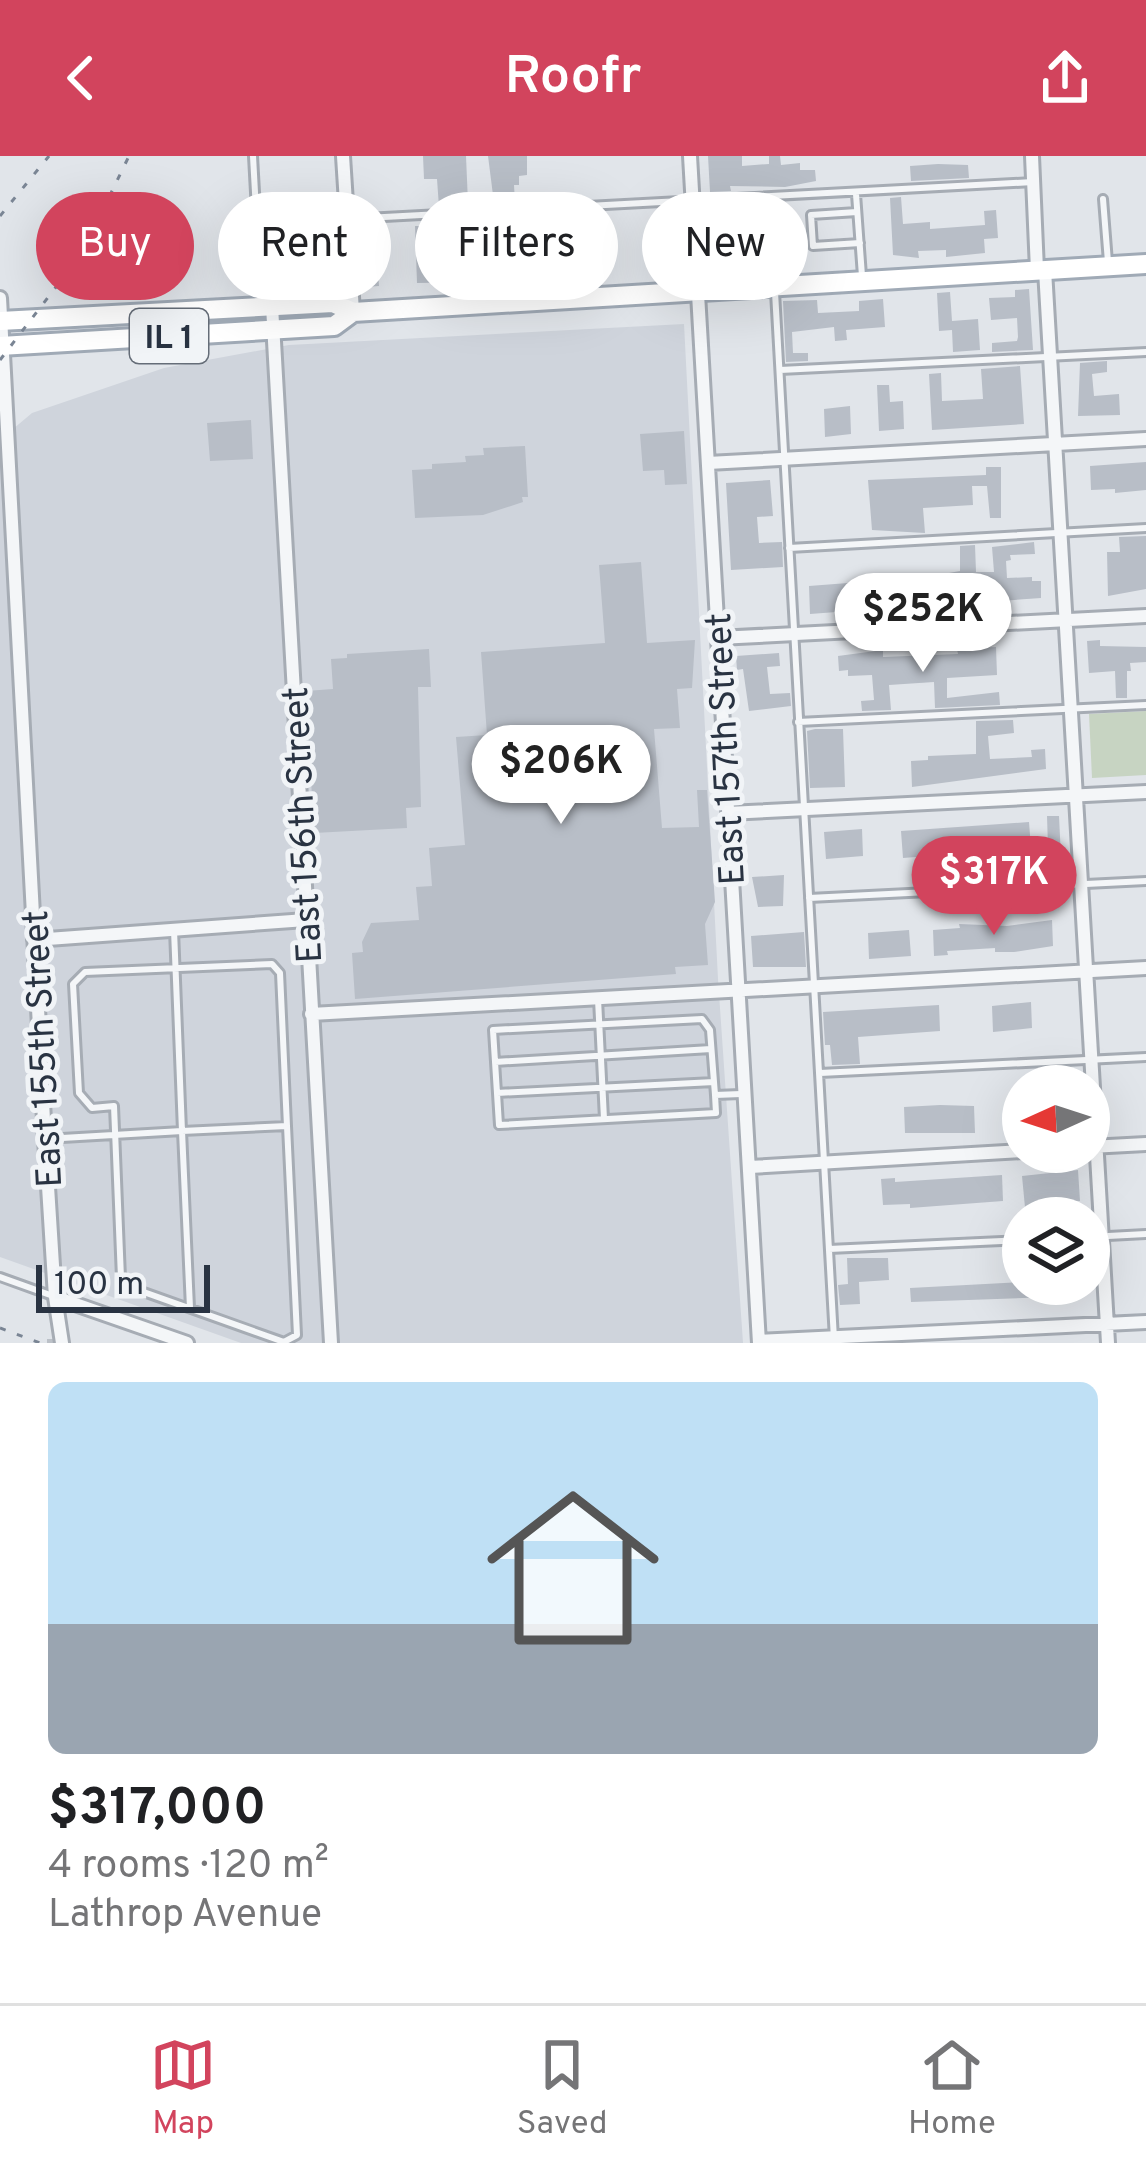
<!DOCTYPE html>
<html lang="en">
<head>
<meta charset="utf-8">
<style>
	body { margin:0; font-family:Overpass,sans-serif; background:#f6f6f6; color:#202124; height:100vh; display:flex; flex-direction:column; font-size:45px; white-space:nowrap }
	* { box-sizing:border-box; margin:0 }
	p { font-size:39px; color:#757577 }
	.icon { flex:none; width:66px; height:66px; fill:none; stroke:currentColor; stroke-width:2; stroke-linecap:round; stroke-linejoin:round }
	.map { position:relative; height:1187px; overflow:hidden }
	.side { display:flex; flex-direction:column; background:#fff; flex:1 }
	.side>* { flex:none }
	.guide { position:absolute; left:36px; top:36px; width:1074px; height:108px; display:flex; gap:24px }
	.needle { width:78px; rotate:267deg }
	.fabs { position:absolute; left:1002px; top:909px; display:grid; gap:24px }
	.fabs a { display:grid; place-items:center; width:108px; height:108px; border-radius:50%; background:#fff; box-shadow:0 12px 48px #0002; font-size:60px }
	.scale { position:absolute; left:36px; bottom:30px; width:174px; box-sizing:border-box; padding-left:12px; border:6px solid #293342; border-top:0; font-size:33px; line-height:42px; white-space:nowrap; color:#293342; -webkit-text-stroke:9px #f1f4f7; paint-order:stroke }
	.price { position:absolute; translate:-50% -102px; padding:0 27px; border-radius:42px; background:#fff; color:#222; font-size:39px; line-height:78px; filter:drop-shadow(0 3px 6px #0008) }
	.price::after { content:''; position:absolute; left:50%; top:72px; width:36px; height:27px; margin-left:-18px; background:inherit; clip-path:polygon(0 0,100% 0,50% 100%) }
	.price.active { background:#d2445d; color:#fff }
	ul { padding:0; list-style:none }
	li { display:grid; align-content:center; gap:24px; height:636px; padding:0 48px }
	li span { display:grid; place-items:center; height:372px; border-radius:18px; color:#555 }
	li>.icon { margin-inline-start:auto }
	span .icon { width:216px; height:216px; fill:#fffc; stroke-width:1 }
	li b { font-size:51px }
	.chip { padding:0 42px; border-radius:54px; background:#fff; box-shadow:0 12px 48px #0002; font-size:42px; line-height:108px }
	.chip.active { background:#d2445d; color:#fff }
	header { display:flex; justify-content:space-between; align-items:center; height:156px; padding:0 48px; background:#d2445d; color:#fff; font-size:54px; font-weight:600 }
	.tab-bar { display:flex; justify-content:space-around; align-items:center; height:168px; border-top:3px solid #e0e0e0; background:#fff; font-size:33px; color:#757577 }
	.tab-bar a { display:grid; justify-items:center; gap:6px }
	.tab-bar .active { color:#d2445d }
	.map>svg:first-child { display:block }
	.built { fill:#cfd4dc }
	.green { fill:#c7d4c2 }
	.building { fill:#b8bec7 }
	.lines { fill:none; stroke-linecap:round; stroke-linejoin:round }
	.minor-tunnel { stroke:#bcc1c8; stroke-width:12; stroke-dasharray:12 6; stroke-linecap:butt }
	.service-casing { stroke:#a6acb4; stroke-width:12 }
	.minor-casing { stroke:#a6acb4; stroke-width:18 }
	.primary-casing { stroke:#a0aab6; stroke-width:24 }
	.service { stroke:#f4f6f8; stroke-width:6 }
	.minor { stroke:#f4f6f8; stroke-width:12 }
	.primary { stroke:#fff; stroke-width:18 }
	.rail { stroke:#7a8594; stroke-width:3; stroke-dasharray:6 12; stroke-linecap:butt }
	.labels { text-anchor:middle; stroke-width:10; stroke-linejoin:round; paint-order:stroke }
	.shield { fill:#f1f4f7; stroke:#656d78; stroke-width:3 }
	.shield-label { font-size:33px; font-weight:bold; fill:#293342 }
	.street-label { font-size:36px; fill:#293342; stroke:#f1f4f7 }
</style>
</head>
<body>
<header><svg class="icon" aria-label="back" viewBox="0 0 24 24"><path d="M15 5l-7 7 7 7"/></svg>Roofr<svg class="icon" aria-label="share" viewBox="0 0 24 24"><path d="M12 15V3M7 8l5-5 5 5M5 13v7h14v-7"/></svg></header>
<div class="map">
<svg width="1146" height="1187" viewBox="0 0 1146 1187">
	<rect width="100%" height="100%" fill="#e1e5ea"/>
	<path class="built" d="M684,168L718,823L743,1187H241L0,1101V284L32,257L164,212L289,189Z"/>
	<path class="green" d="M1146,555V619L1092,622L1089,558Z"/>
	<path class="building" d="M423,0H466L468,47L439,51L437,23H424Z
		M488,0H527V19L519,20V29H514L515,46L494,47Z
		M708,0H742V10L769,8V0H780L781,9L800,7V14H815L816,25L785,31L730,30L731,35L710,36Z
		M938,8L968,9L969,22L911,25L910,10Z
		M901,41L903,68L930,66V73L985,69L984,55L996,54L998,82L984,83L985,97L946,101V94L918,95L919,102L893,99L890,42Z
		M325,45L326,67L298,69L299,90L328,89L330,134L268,137L265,81H274L272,49Z
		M516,61L518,82L539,81L540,98H534L535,122L521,123L520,116L508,117L504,62Z
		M374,69L379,130L365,131L363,70Z
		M415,70H427L428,89L479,88L482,126L417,127Z
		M1029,133L1033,194L992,196V187L1017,185L1018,181L1017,162L991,164L989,142L1015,141V134Z
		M950,136L952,165L978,163L980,194L953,196L952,174L939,175L937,137Z
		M883,143L885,171L846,174L847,184L835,185L834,171L792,176L793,197H808V205L786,206L783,145L817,144L818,157L859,155V145Z
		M1107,205V216L1092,218L1094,240L1119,238L1120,259L1078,260L1080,207Z
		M1020,210L1024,268L932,274L929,218L941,217L942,245L983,243L981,213Z
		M877,229H889L890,246L903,245L904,273L879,275Z
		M850,250L851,278L825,281L824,253Z
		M251,264L253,303L210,305L207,267Z
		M684,275L687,328L665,329L664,314L643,315L640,278Z
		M525,290L528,341H522L523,346L483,359L415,362L412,314L432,313V308L466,306L465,300L484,299L483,292Z
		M1146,306V334L1115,337V333L1091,334L1090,310Z
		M986,311H1001V362H990L987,330H972L973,349L923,352L925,377L872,374L868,324L986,319Z
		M770,324L773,360L757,361L759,387L782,386L783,411L731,414L726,327Z
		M1146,380V433L1108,440L1107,396H1120L1119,381Z
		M1034,386L1035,398L1010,399L1011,404L1006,405L1007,422L1032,421V425H1041V442L929,450L927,421L960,415V390L975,389L976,416H994L992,391Z
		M641,406L647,487L695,484L692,532L677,533L680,572L654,573L662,672L699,671L697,634H707L715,746L705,768L708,809L675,811L676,818L355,843L352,797L363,796L362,786L371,767L419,764L416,731L432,730L429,692L465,689L456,581L487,579L481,496L605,487L599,409Z
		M861,426L863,454L810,458L809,430Z
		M1100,484V490L1146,491V506L1130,507L1131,515H1127V542H1116L1115,515L1089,517L1087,485Z
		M996,491L997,519L947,522V542L999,536L1000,549L935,552L934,526L889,529L891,554L862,555L861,545L874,544L872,519L848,520V514L839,515L838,500L883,494V501L958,498L957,493Z
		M429,493L431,531H418L421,651L406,652L407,672L314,677L306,535L333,533L331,503L347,502V498Z
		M779,497L780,510L767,511L770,538L790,537L791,550L749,555L743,513L737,514L736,500Z
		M1013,564L1014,577L988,580L990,603L1032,601L1031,594L1045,593L1046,613L912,631L911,605L928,604V600L976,598V565Z
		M815,573H843L845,631L810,632L807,575Z
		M1047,660H1059L1062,722H1049Z
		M1029,666L1031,692L903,702L901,675Z
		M862,673L863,700L826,703L824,676Z
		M784,719L783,750L758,751L752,721Z
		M1052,764L1053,790L1014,796H995V792L947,795L948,799L934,800L933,774L960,772L959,768L1007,770Z
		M909,774L911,800L869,803L868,777Z
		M804,776L806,811H753L751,780Z
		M1031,846L1032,872L993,876L992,850Z
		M939,849L940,875L858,881L860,908L832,909L830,889H825L823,856Z
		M940,949L974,950L975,977H905L904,951Z
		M1078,1014L1080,1045H1067L1068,1052L1052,1053L1053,1062H1026L1022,1020Z
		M1002,1019L1003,1045L910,1052V1048L883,1049L881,1023L895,1022V1026Z
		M847,1102H888L889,1124L859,1126L860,1148L840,1149L838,1129L848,1128Z
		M1023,1126L1077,1128L1078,1140L911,1146L910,1132Z"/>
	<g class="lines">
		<path class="minor-tunnel" d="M53,1183V1187"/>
		<defs>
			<path id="service" d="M253,0L261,146
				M856,38L862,120
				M1103,43L1108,106
				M857,56L811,59L813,90L860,87
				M347,63L1033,26
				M775,136L834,1183
				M780,214L1146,196
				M789,392L1146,372
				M798,566L1146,549
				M809,742L1146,725
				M598,843L604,963
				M495,906L711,893
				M820,917L1146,901
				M497,937L714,926
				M715,939L710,874L702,863L493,874L499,969L716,957L715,939L741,938
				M45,983L182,975L174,774
				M1089,1081L1146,1078
				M829,1093L1023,1084
				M0,1121L53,1140
				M190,1152L182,975L287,970L280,817L272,808L85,816L73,828L79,937L92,952L114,950L121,1122L124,1129L284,1186L297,1179L287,970"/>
			<path id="minor" d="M343,0L353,156
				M690,0L759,1187
				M1032,0L1037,114
				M1045,114L1108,1187
				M0,142L45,983L55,1141L62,1187
				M272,150L331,1187
				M708,307L1146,283
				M718,482L1146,460
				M728,657L1146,636
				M34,784L306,764
				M311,858L1146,812
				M1090,991L1146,988
				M750,1011L1023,995
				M55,1141L187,1187
				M759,1185L1146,1166"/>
			<path id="primary" d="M0,165L333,147L353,156L1146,108
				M0,190L334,170L353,156"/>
		</defs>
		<use href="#service" class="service-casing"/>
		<use href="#minor" class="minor-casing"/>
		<use href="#primary" class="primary-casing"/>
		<use href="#service" class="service"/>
		<use href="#minor" class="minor"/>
		<use href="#primary" class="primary"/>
		<path class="rail" d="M0,60L49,0
			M0,204L82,97L129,0
			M0,1172L40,1187"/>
	</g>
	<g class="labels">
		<rect class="shield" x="130" y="153" width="78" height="54" rx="9"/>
		<g class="shield-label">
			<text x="169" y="192">IL 1</text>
		</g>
		<g class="street-label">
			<text transform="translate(724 593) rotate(-93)" y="13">East 157th Street</text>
			<text transform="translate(301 669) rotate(-93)" y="13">East 156th Street</text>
			<text transform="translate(41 893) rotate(-93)" y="13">East 155th Street</text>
		</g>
	</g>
</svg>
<div class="fabs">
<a><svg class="needle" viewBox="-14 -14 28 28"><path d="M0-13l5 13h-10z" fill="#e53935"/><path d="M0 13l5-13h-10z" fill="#757577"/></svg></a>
<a><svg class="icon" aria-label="layers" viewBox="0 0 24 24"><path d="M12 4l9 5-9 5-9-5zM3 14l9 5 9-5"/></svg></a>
</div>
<div class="scale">100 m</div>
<b class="price" style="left:923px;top:519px">$252K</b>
<b class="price" style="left:561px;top:671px">$206K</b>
<b class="price active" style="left:994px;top:782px">$317K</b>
<div class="guide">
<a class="chip active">Buy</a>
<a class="chip">Rent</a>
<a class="chip">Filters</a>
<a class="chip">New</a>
</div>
</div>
<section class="side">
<ul>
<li><span style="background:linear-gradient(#bfe0f5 65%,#9aa5b1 0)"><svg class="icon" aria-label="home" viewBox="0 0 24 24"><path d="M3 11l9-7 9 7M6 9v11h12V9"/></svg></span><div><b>$317,000</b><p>4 rooms · 120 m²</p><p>Lathrop Avenue</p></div></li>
</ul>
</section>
<nav class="tab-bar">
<a class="active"><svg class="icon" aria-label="map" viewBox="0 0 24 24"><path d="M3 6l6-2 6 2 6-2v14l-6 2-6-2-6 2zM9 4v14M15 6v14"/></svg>Map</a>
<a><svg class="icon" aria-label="saved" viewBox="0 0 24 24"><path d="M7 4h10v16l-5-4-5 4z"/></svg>Saved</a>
<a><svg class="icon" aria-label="home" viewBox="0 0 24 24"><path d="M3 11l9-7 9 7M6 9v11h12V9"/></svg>Home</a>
</nav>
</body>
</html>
